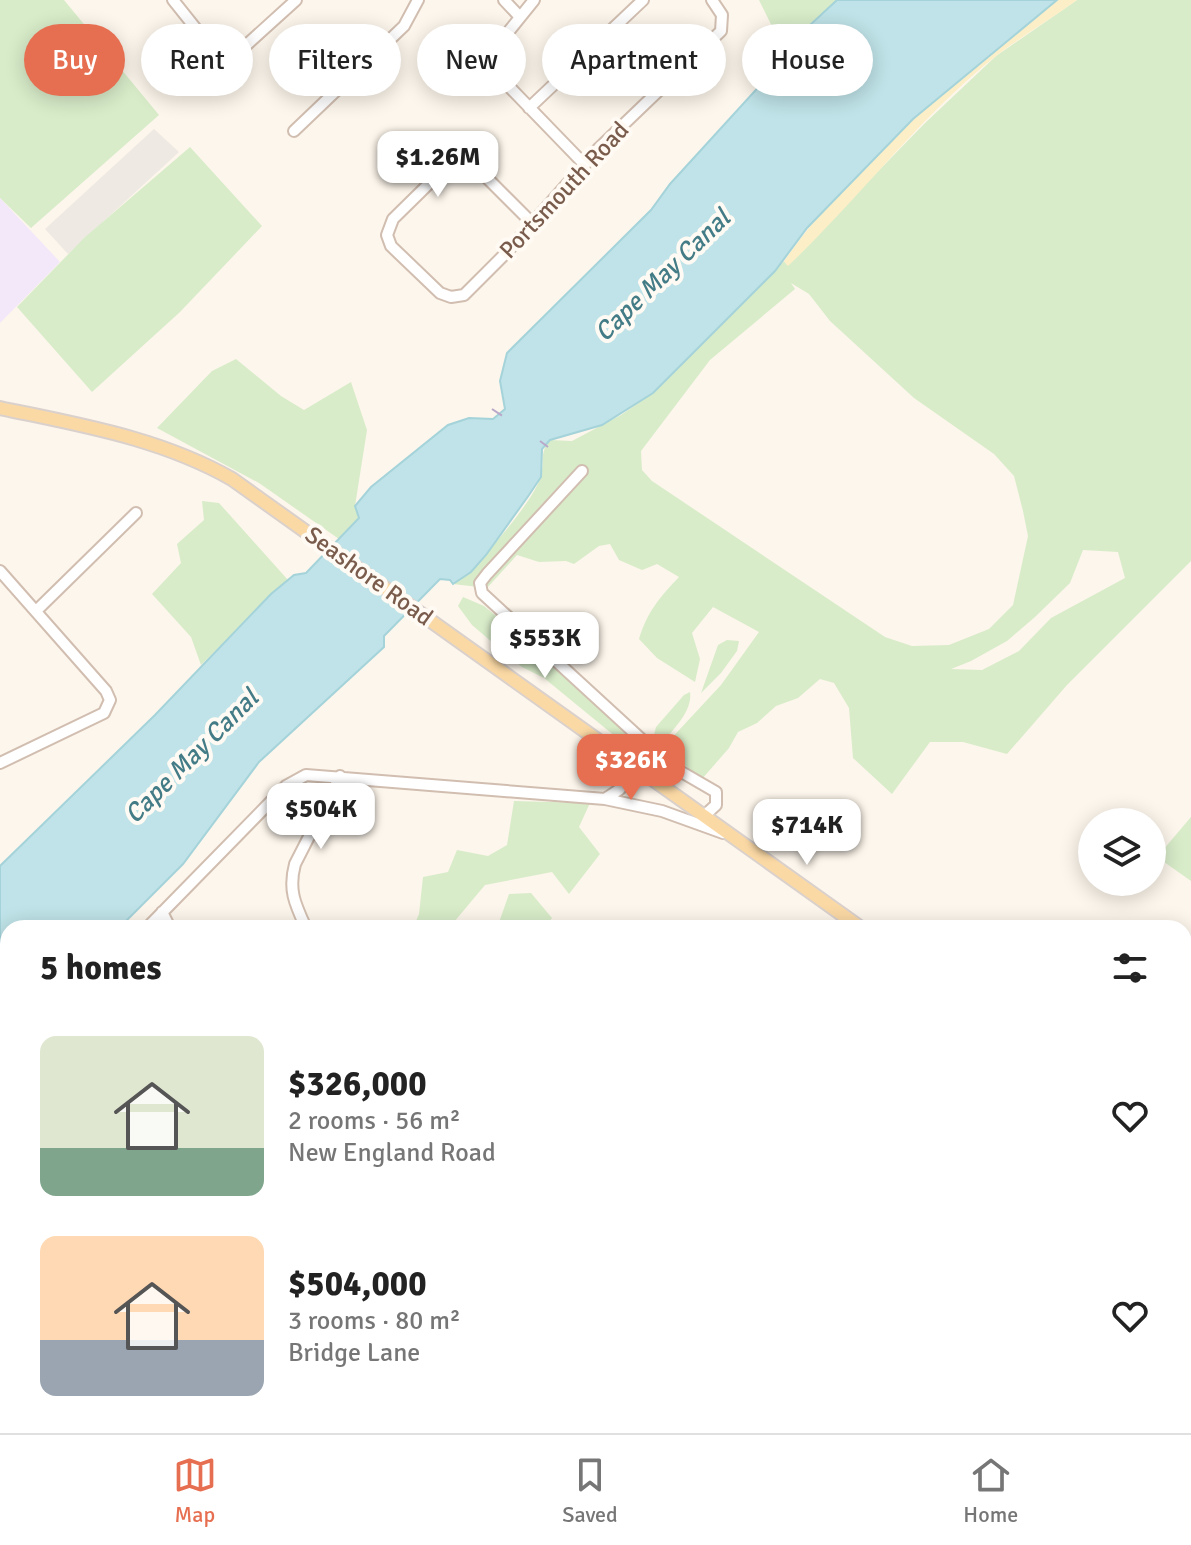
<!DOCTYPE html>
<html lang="en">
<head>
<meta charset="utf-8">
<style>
	body { margin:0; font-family:Signika,sans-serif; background:#f2f2f2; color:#222; height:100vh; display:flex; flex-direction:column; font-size:30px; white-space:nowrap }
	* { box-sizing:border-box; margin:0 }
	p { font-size:26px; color:#767676 }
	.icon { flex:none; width:44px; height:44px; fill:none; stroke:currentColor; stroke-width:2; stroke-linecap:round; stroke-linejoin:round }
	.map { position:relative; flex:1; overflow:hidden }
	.drawer { position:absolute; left:0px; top:920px; width:1192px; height:514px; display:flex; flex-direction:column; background:#fff; border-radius:24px 24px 0 0; box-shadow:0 4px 20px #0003 }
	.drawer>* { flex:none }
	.guide { position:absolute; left:24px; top:24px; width:1144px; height:72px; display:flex; gap:16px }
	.tools { position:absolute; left:1078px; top:808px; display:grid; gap:16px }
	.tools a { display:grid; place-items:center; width:88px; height:88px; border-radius:50%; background:#fff; box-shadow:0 4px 20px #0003; font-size:40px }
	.price { position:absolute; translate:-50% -68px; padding:0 18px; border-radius:16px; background:#fff; color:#222; font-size:26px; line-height:52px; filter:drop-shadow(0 2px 4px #0008) }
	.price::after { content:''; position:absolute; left:50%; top:48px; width:24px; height:18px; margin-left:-12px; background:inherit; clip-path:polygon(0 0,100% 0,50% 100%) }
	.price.selected { background:#e76f51; color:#fff }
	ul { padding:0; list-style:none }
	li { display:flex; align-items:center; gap:24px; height:200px; padding:0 40px }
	li span { display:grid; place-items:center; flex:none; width:224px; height:160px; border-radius:16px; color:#555 }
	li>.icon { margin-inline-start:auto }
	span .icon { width:96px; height:96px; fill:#fffc; stroke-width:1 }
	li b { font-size:34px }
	h2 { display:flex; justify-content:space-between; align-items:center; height:96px; padding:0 40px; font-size:34px }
	.tag { padding:0 28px; border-radius:36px; background:#fff; box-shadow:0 4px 20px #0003; font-size:28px; line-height:72px }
	.tag.selected { background:#e76f51; color:#fff }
	.dock { display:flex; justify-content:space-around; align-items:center; height:112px; border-top:2px solid #e0e0e0; background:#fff; font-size:22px; color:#767676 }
	.dock a { display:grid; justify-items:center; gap:4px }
	.dock .selected { color:#e76f51 }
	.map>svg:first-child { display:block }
	.industrial { fill:#efe9e4 }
	.education { fill:#f3e8fa }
	.green { fill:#d8ecc9; fill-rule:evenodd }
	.sand { fill:#fcefc7 }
	.water { fill:#bfe3e8; stroke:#a5d3da; stroke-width:2 }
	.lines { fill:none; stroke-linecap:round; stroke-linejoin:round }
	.minor-casing { stroke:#d1beb0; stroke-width:14 }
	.major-casing { stroke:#dad1cd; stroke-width:16 }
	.minor { stroke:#fff; stroke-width:10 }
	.major { stroke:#fbd9a5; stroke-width:12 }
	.rail { stroke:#b9a8c9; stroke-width:2; stroke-dasharray:12 8; stroke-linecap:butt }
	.labels { text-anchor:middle; stroke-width:8; stroke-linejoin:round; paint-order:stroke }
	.street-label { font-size:24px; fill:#7a5c4d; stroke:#fffaf3 }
	.water-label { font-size:26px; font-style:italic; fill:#437c86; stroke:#fffaf3 }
</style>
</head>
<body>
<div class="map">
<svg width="1191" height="1433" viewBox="0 0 1191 1433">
	<rect width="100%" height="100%" fill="#fdf6ec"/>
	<path class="industrial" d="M154,129L179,152L68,254L45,229Z"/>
	<path class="education" d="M0,198L60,262L0,323Z"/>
	<path class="green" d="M0,0H64L159,115L31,228L0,198Z
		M759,0H843L785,53Z
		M1077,0H1191V561L1067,685L1007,754L963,742H930L892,794L853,758L849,708L834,683L820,679L798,698L776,706L757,723L738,732L729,748L702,779L666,750L667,743L721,685L759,632L713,607L692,633L700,659L695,682L657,658L639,639C647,612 660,597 679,577L657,564L642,570L619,560L610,544L599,546L574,564L566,561L539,562L517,555L487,588L453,584C475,569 534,502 541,476C545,461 539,453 550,440L572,441L621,415L653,393L784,261L787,265L924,124L996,56ZM791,283L809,294L830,321L914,398L994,454L1014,476L1023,511L1028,536L1013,605L989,629L949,645L912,646L885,637L652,481L642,470L641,451L710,360L795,289ZM1083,550L1118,552L1125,578L1051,618L1019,651L982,670L951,669L971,661L1007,641L1035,617L1070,583Z
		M190,147L262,226L180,312L92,392L17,307L84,238Z
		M236,359L281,396L304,410L351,382L367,430L355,506L360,518L339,539L259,483L157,428L212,371Z
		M202,501L219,503L288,580L201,665L191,637L152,594L181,563L177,544L204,520Z
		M463,597L484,606L510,627L622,726L642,752L644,760L544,678L522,667L500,649L472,625L458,606Z
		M727,640L739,641L737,651L721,673L701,693L718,645Z
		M690,692C693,712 671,732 658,747L652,743L656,727L684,695Z
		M514,801L590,803L579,827L600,854L569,894L552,872L485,885L449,928H413L419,914L423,877L448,872L457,850L488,856L507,845Z
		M1191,817V881L1157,857Z
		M531,893L552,918L545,928H497L509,894Z
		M8,1205V1403L0,1405V1212Z
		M921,1426H1020L1012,1433H914Z"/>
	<path class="sand" d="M1057,0H1077C1051,19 1022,36 996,56C919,117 859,199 788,266L784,261C856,159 960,77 1057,0Z"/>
	<path class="water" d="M837,0H1057L913,119L807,228L775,271L653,393L602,425L550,440L542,449L541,477L529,495L486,555L471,572L453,584L450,580L440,579L384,636V647L259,762L183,864L119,928H8V1039L0,1047V866L155,715L271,594L294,575L306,573L359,518L355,506L371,487L448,425L469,418L493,419L505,409L500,381L507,353L651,210L670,184L784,59L781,57L785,49L792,52L795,39Z"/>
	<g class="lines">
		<defs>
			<path id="minor" d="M173,0L225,65
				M504,0L520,17
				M534,0L493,51L491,68L585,165
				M199,88L296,0
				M529,108L643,0
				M294,131L404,26L418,0
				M533,224L472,163L460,160L449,164L393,219L387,235L391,246L440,293L451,297L464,295L506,253L599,148L721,31L722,15L712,0
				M582,471L487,574L480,583L482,593L652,749L678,770L716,792V805L705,815
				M0,571L106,691L110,700L104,713L0,763
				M36,611L136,513
				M605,799L620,789L634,766
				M162,912L170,928
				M147,928L286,786L306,775L605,799L662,811L723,833
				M306,928C295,904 288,890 295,864L340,776
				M1184,998L1191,992
				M0,1076L8,1068
				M336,1433L338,1426"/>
			<path id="major" d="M0,408C80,425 160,438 232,479L861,928
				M1184,1159L1191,1164"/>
		</defs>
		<use href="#minor" class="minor-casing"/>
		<use href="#major" class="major-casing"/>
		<use href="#minor" class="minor"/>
		<use href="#major" class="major"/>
		<path class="rail" d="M492,409L507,419
			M540,441L548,447"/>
	</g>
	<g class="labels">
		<g class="street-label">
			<text transform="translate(564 190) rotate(-47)" y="8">Portsmouth Road</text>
			<text transform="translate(369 576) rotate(36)" y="8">Seashore Road</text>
		</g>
		<g class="water-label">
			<text transform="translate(662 275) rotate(-44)" y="9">Cape May Canal</text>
			<text transform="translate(191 756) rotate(-45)" y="9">Cape May Canal</text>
		</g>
	</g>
</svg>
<div class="tools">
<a><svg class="icon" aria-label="layers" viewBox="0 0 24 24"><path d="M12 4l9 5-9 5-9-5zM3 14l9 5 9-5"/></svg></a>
</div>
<b class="price" style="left:438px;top:199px">$1.26M</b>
<b class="price" style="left:545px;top:680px">$553K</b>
<b class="price selected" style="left:631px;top:802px">$326K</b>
<b class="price" style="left:321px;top:851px">$504K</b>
<b class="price" style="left:807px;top:867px">$714K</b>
<div class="guide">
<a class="tag selected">Buy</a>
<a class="tag">Rent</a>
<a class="tag">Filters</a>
<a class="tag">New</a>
<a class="tag">Apartment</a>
<a class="tag">House</a>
</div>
<section class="drawer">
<h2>5 homes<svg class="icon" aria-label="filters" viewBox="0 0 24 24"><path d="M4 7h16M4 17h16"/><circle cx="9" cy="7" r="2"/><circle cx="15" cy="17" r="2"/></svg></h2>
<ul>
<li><span style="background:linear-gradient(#dfe7d0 70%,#7fa58c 0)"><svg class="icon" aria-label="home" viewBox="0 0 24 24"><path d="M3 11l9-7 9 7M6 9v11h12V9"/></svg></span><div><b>$326,000</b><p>2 rooms · 56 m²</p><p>New England Road</p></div><svg class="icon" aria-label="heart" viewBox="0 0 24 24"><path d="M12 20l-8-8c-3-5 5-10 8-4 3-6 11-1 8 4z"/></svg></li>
<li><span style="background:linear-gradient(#ffd9b3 65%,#9aa5b1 0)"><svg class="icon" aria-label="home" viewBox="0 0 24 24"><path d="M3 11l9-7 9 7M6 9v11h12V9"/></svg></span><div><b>$504,000</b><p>3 rooms · 80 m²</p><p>Bridge Lane</p></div><svg class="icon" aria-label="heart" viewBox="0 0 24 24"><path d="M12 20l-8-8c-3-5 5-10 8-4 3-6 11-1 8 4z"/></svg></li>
</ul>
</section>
</div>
<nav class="dock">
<a class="selected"><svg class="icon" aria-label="map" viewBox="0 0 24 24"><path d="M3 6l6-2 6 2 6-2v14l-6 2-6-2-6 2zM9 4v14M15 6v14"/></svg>Map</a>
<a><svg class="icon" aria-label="saved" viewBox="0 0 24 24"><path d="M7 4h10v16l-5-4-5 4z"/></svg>Saved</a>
<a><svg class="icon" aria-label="home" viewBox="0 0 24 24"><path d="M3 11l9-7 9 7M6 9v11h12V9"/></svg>Home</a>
</nav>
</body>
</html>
